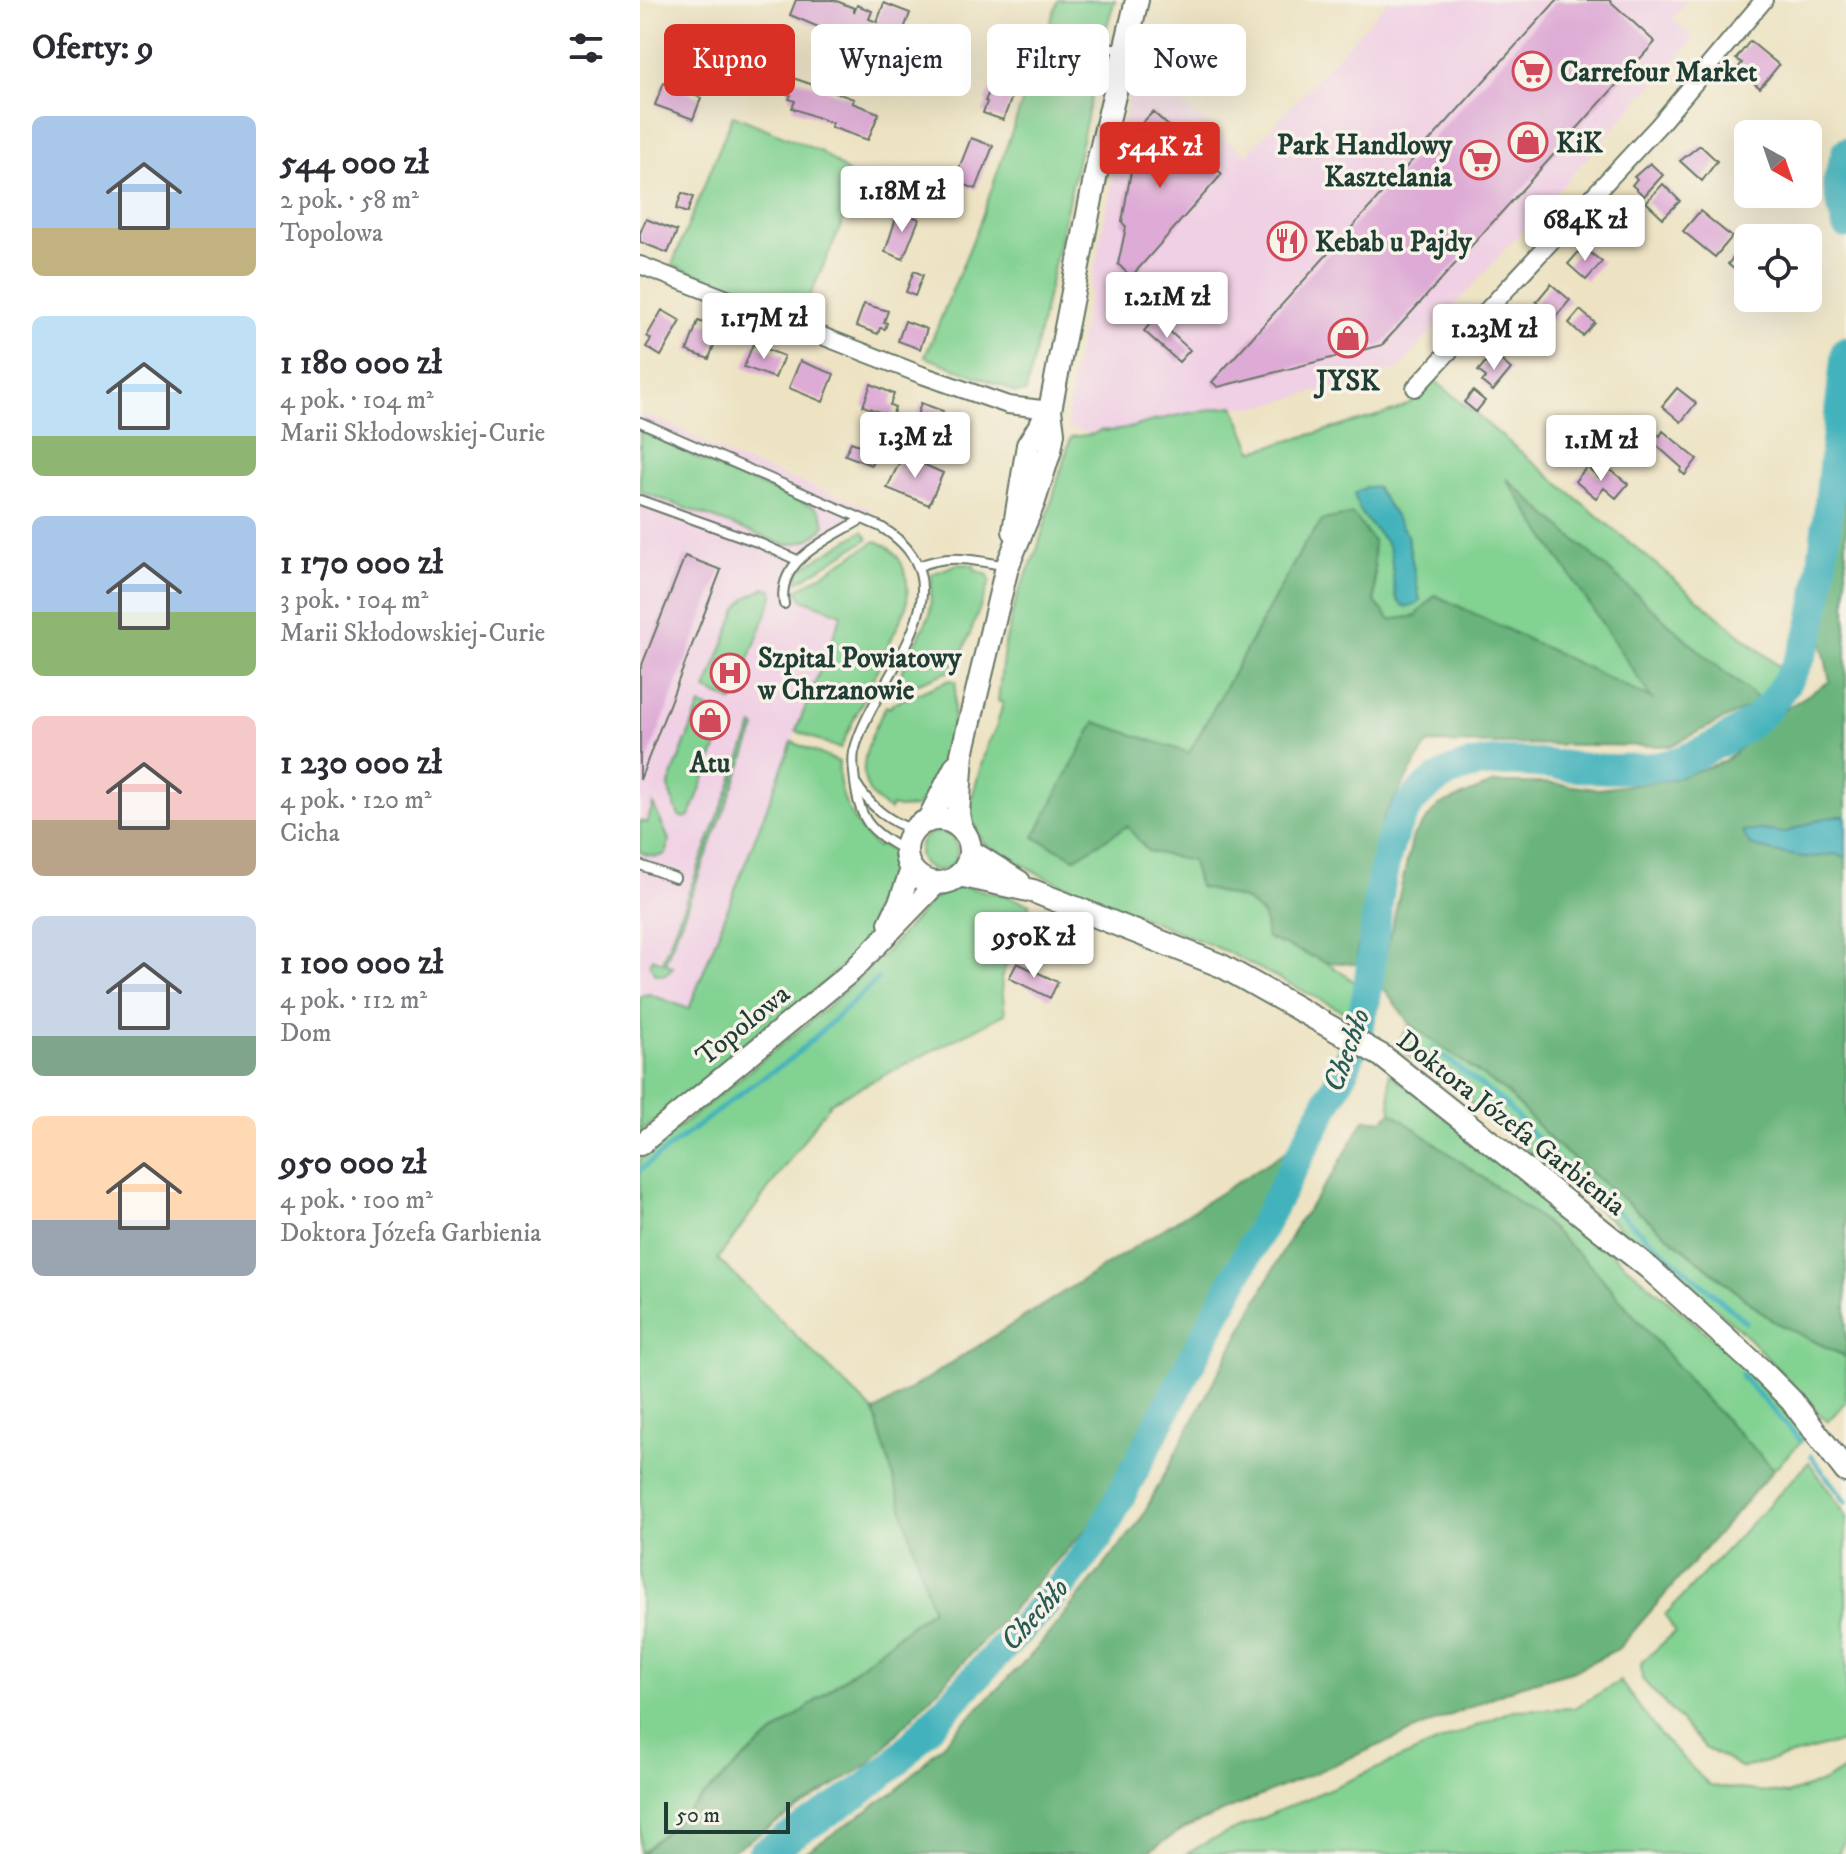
<!DOCTYPE html>
<html lang="pl">
<head>
<meta charset="utf-8">
<style>
	body { margin:0; font-family:"IM FELL DW Pica",serif; background:#f2f2f3; color:#2b2b33; height:100vh; display:flex; flex-direction:column; font-size:30px; white-space:nowrap }
	* { box-sizing:border-box; margin:0 }
	p { font-size:26px; color:#7c7c81 }
	.icon { flex:none; width:44px; height:44px; fill:none; stroke:currentColor; stroke-width:2; stroke-linecap:round; stroke-linejoin:round }
	.map { position:relative; flex:1; overflow:hidden }
	.sheet { display:flex; flex-direction:column; background:#fff; width:640px }
	.sheet>* { flex:none }
	.guide { position:absolute; left:24px; top:24px; width:760px; height:72px; display:flex; gap:16px }
	.needle { width:52px; rotate:140deg }
	.tools { position:absolute; left:1094px; top:120px; display:grid; gap:16px }
	.tools a { display:grid; place-items:center; width:88px; height:88px; border-radius:12px; background:#fff; box-shadow:0 8px 32px #0002; font-size:40px }
	.scale { position:absolute; left:24px; bottom:20px; width:126px; box-sizing:border-box; padding-left:8px; border:4px solid #1f3d34; border-top:0; font-size:22px; line-height:28px; white-space:nowrap; color:#1f3d34; -webkit-text-stroke:6px #f7f3e8; paint-order:stroke }
	.price { position:absolute; translate:-50% -68px; padding:0 18px; border-radius:8px; background:#fff; color:#222; font-size:26px; line-height:52px; filter:drop-shadow(0 2px 4px #0008) }
	.price::after { content:''; position:absolute; left:50%; top:48px; width:24px; height:18px; margin-left:-12px; background:inherit; clip-path:polygon(0 0,100% 0,50% 100%) }
	.price.active { background:#d93025; color:#fff }
	ul { padding:0; list-style:none }
	li { display:flex; align-items:center; gap:24px; height:200px; padding:0 32px }
	li span { display:grid; place-items:center; flex:none; width:224px; height:160px; border-radius:12px; color:#555 }
	li>.icon { margin-inline-start:auto }
	span .icon { width:96px; height:96px; fill:#fffc; stroke-width:1 }
	li b { font-size:34px }
	h2 { display:flex; justify-content:space-between; align-items:center; height:96px; padding:0 32px; font-size:34px }
	.tag { padding:0 28px; border-radius:12px; background:#fff; box-shadow:0 8px 32px #0002; font-size:28px; line-height:72px }
	.tag.active { background:#d93025; color:#fff }
	main { display:flex; flex:1; min-height:0 }
	.map>svg:first-child { display:block }
	.built { fill:#f0d0e4 }
	.green { fill:#82d292; stroke:#508863; stroke-width:2 }
	.forest { fill:#69b47c; stroke:#447858; stroke-width:2 }
	.water { fill:#42b2bc; stroke:#307878; stroke-width:2 }
	.lines { fill:none; stroke-linecap:round; stroke-linejoin:round }
	.stream { stroke:#42b2bc; stroke-width:5 }
	.river { stroke:#42b2bc; stroke-width:30 }
	.building { fill:#deabd6 }
	.service-casing { stroke:#677766; stroke-width:12 }
	.minor-casing { stroke:#677766; stroke-width:20 }
	.tertiary-casing { stroke:#677766; stroke-width:24 }
	.secondary-casing { stroke:#677766; stroke-width:26 }
	.service { stroke:#fff; stroke-width:8 }
	.minor { stroke:#fff; stroke-width:16 }
	.tertiary { stroke:#fff; stroke-width:20 }
	.secondary { stroke:#fff; stroke-width:22 }
	.labels { text-anchor:middle; stroke-width:7; stroke-linejoin:round; paint-order:stroke }
	.poi-label { font-size:28px; font-weight:bold; fill:#1f3d34; stroke:#f7f3e8; text-anchor:start }
	.street-label { font-size:28px; fill:#1f3d34; stroke:#f7f3e8 }
	.water-label { font-size:30px; font-style:italic; fill:#285a56; stroke:#f7f3e8 }
</style>
</head>
<body>
<main>
<section class="sheet">
<h2>Oferty: 9<svg class="icon" aria-label="filters" viewBox="0 0 24 24"><path d="M4 7h16M4 17h16"/><circle cx="9" cy="7" r="2"/><circle cx="15" cy="17" r="2"/></svg></h2>
<ul>
<li><span style="background:linear-gradient(#a9c7e8 70%,#c2b280 0)"><svg class="icon" aria-label="home" viewBox="0 0 24 24"><path d="M3 11l9-7 9 7M6 9v11h12V9"/></svg></span><div><b>544 000 zł</b><p>2 pok. · 58 m²</p><p>Topolowa</p></div></li>
<li><span style="background:linear-gradient(#bfe0f5 75%,#8fb573 0)"><svg class="icon" aria-label="home" viewBox="0 0 24 24"><path d="M3 11l9-7 9 7M6 9v11h12V9"/></svg></span><div><b>1 180 000 zł</b><p>4 pok. · 104 m²</p><p>Marii Skłodowskiej-Curie</p></div></li>
<li><span style="background:linear-gradient(#a9c7e8 60%,#8fb573 0)"><svg class="icon" aria-label="home" viewBox="0 0 24 24"><path d="M3 11l9-7 9 7M6 9v11h12V9"/></svg></span><div><b>1 170 000 zł</b><p>3 pok. · 104 m²</p><p>Marii Skłodowskiej-Curie</p></div></li>
<li><span style="background:linear-gradient(#f6c9c9 65%,#b9a48a 0)"><svg class="icon" aria-label="home" viewBox="0 0 24 24"><path d="M3 11l9-7 9 7M6 9v11h12V9"/></svg></span><div><b>1 230 000 zł</b><p>4 pok. · 120 m²</p><p>Cicha</p></div></li>
<li><span style="background:linear-gradient(#c9d6e8 75%,#7fa58c 0)"><svg class="icon" aria-label="home" viewBox="0 0 24 24"><path d="M3 11l9-7 9 7M6 9v11h12V9"/></svg></span><div><b>1 100 000 zł</b><p>4 pok. · 112 m²</p><p>Dom</p></div></li>
<li><span style="background:linear-gradient(#ffd9b3 65%,#9aa5b1 0)"><svg class="icon" aria-label="home" viewBox="0 0 24 24"><path d="M3 11l9-7 9 7M6 9v11h12V9"/></svg></span><div><b>950 000 zł</b><p>4 pok. · 100 m²</p><p>Doktora Józefa Garbienia</p></div></li>
</ul>
</section>
<div class="map">
<svg width="1206" height="1854" viewBox="0 0 1206 1854">
	<rect width="100%" height="100%" fill="#f7f3e8"/>
	<filter id="ink" filterUnits="userSpaceOnUse"><feTurbulence type="fractalNoise" baseFrequency=".0125" numOctaves="2"/><feDisplacementMap in="SourceGraphic" scale="16" xChannelSelector="R" yChannelSelector="G"/><feConvolveMatrix kernelMatrix="1 2 1 2 8 2 1 2 1" color-interpolation-filters="sRGB"/></filter>
	<filter id="wash" filterUnits="userSpaceOnUse"><feTurbulence type="fractalNoise" baseFrequency=".006" numOctaves="4" result="noise"/><feDisplacementMap in="SourceGraphic" scale="32" xChannelSelector="R" yChannelSelector="G"/><feGaussianBlur stdDeviation="1.8" result="paint"/><feColorMatrix in="noise" values="0 0 0 0 0 0 0 0 0 0 0 0 0 0 0 0 0 1.4 0 .05"/><feComposite in="paint" operator="in"/></filter>
	<g filter="url(#wash)">
		<rect width="100%" height="100%" fill="#ede3c3"/>
		<path class="built" d="M749,0H1048L1032,18L1054,39L757,370L623,406L563,410L489,430L473,432L460,430L454,434L427,428L432,380L495,69L606,155Z
			M0,414L33,426L93,458L231,508L160,565L156,573L157,590L202,614L49,1009L9,994L0,996Z"/>
		<path class="green" d="M418,0H475L468,22L386,392L374,393L365,387L285,357L339,225Z
			M93,115L182,152L220,182L163,312L32,265Z
			M793,379L1143,670L1121,701L1073,663L869,482L1014,700L795,595L776,616L750,620L735,602V566L683,520L664,545L549,754L435,858L487,826L508,851L552,861L559,887L606,900L624,916L627,938L686,962L718,984L712,1016L585,951L403,876L344,844L333,822L331,801L347,745L356,728L363,703L358,701L364,648L376,599L397,550L431,437L454,434L460,430C482,433 497,425 517,420C543,414 568,409 594,406L613,451L754,411L770,403Z
			M0,430L84,471L175,507L181,512L185,524C177,539 162,543 146,545L0,491Z
			M223,531L228,539L158,582V573L162,568Z
			M236,541C264,551 271,581 266,608L200,749L156,731L202,614L162,599L157,590Z
			M318,564L334,565L335,570L348,575L350,581L323,652L317,651L312,670L251,694L290,614L292,574Z
			M125,588L132,590L133,596L93,702L66,690L97,609L106,598Z
			M310,680L316,681L313,721L306,750L294,788L276,807L259,808L252,806L250,810C204,786 229,739 246,706L250,708L252,704Z
			M60,705L88,717L50,816L44,818L39,816L30,794L29,784Z
			M113,726L116,728L25,963L33,967L25,975L15,974L10,965L12,958L22,962Z
			M152,742L199,762C196,795 214,826 237,847L241,844C252,852 264,864 260,879C242,946 160,1002 109,1043C73,1073 38,1104 0,1132V996L9,994L49,1009Z
			M13,804L29,840L27,852C18,860 11,856 0,852V821L7,823Z
			M279 851a19 19 0 1 1 38 0a19 19 0 1 1-38 0Z
			M318,886L360,894L390,904L361,978L365,1014L191,1102L78,1259L234,1412L292,1608L115,1749L0,1854V1159L185,1009L244,954L293,899Z
			M770,1024L867,1093L914,1143L1132,1321L1206,1357V1402L1187,1422L1100,1329L830,1102L756,1047Z
			M749,1073L912,1203L1093,1355L1167,1436L1134,1469L1065,1399L955,1270L901,1219L751,1112Z
			M1169,1462L1206,1515V1741L1103,1768L1065,1748L1002,1679L1001,1663L1035,1632L1025,1615Z
			M980,1681L1020,1735L1070,1786L1147,1794L1182,1782L1206,1769V1836L1198,1854H546L573,1839L873,1710L934,1708Z"/>
		<path class="forest" d="M1206,450V1357L1133,1321L914,1143L867,1093L770,1024L739,982L773,836L798,806L854,783H906L958,789L1030,780L1083,762L1147,708L1190,681L1182,644L1180,609Z
			M866,478L1073,663L1121,701L1030,746L788,743L744,816L717,951V964L686,962L627,938L624,916L606,900L559,887L552,861L508,851L487,826L435,858L394,837L455,722L549,753L664,545L683,520L713,514L733,541L735,602L750,620L776,616L795,595L1012,699Z
			M751,1112L901,1219L955,1270L1065,1399L1134,1469L978,1649L935,1670L879,1686L545,1828L504,1854H163L257,1790L393,1653L498,1524L658,1223L695,1171L724,1120H743Z
			M648,1150L449,1526L229,1764L87,1854H1L115,1749L292,1609L234,1412Z"/>
		<path class="water" d="M726,487H736L767,535L780,601C774,607 765,610 759,602C751,594 755,560 748,546C743,536 731,527 724,517C719,511 717,502 714,494Z
			M1198,816H1206V858L1195,854L1168,858L1133,852L1110,845L1102,832L1121,830L1144,833L1181,819Z"/>
		<g class="lines">
			<path class="stream" d="M1205,216H1206
				M718,992L726,994L735,1003
				M793,1048L865,1104L914,1157L1106,1322
				M0,1170L109,1087L151,1059L238,979
				M1101,1375L1160,1440
				M1171,1456L1206,1502"/>
			<path class="river" d="M1206,152L1197,184L1206,224
				M122,1854L220,1792L254,1764L422,1585L459,1537L705,1069C714,1044 722,1020 727,994C736,939 736,837 776,797C817,755 864,760 917,765C949,769 981,771 1013,767C1049,763 1111,730 1133,701C1149,680 1165,652 1172,626C1181,590 1183,550 1188,513C1194,459 1200,405 1206,351"/>
		</g>
		<g id="blocks">
			<path class="building" d="M156,0H194L214,8V13L217,5L232,11L229,19L237,22L244,3L270,13L256,50L230,40L227,51L187,34L188,31L150,15Z
				M917,0H969L1015,42L742,345L578,387L572,382Z
				M370,25L384,31L379,46L364,40Z
				M1110,41L1139,65L1120,88L1097,69L1102,63L1096,59Z
				M356,76L377,84L363,120L343,113L347,102L345,101Z
				M153,78L214,99L212,103L239,113L228,140L191,127L192,123L152,108L155,101L149,99L151,95L147,94Z
				M24,82L61,98L53,119L15,105Z
				M513,112L582,174L491,277L478,264L486,227L482,222L499,126Z
				M331,138L353,146L336,189L314,181Z
				M1060,145L1077,161L1062,181L1040,161Z
				M1010,163L1023,175L1004,196L992,185L997,179L994,177Z
				M1023,184L1040,201L1023,218L1006,202Z
				M42,193L53,197L47,213L36,209Z
				M976,208L995,225L978,243L959,227Z
				M259,209L272,212L274,217L279,219L263,259L245,252Z
				M1060,211L1092,237L1075,257L1043,231Z
				M6,219L37,231L28,253L0,242V233Z
				M1105,243L1108,245V281L1088,264Z
				M943,247L962,262L946,280L928,264Z
				M274,271L283,275L275,296L266,292Z
				M911,284L930,300L911,322L904,316L907,312L896,302Z
				M224,304L248,311L244,322L247,323L245,329L240,328L238,334L216,326Z
				M22,310L41,321L21,356L6,347L11,339L7,336Z
				M940,310L955,323L943,336L929,323Z
				M515,318L550,350L539,362L504,331Z
				M58,321L80,328L69,359L47,351Z
				M265,321L287,329L280,349L258,341Z
				M113,344L144,356L135,378L104,367Z
				M853,353L871,369L853,391L842,382L846,377L838,371Z
				M160,361L194,374L183,402L149,388Z
				M231,384L254,394L250,405L255,407L251,420L245,417L246,414L223,406Z
				M1037,388L1056,403L1041,422L1022,406Z
				M833,391L845,401L836,412L824,402Z
				M281,403L303,411L300,421L304,423L300,431L275,422Z
				M999,421L1020,436L1023,431L1057,459L1045,475L1040,471L1042,468L1014,443L1002,459L989,450L992,446L984,441Z
				M211,442L236,451L231,465L205,455Z
				M263,455L303,473L289,505L247,488Z
				M947,467L960,478L968,468L988,484L976,498L964,488L956,498L935,481Z
				M45,556L81,570L0,780V670Z
				M377,963L418,982L410,998L369,978Z"/>
		</g>
	</g>
	<g filter="url(#ink)">
		<use href="#blocks" fill-opacity="0" stroke="#677766" stroke-width="2"/>
		<g class="lines">
			<defs>
				<path id="service" d="M418,37L483,50
					M0,422L241,527C340,587 231,679 214,752C212,763 214,771 215,782C219,820 231,833 266,851
					M0,500L117,542L157,560
					M278,567C306,553 337,560 366,566
					M144,604C136,559 190,539 222,519
					M215,782C230,806 247,821 274,830
					M0,865L35,878"/>
				<path id="minor" d="M0,265L282,375L368,405L410,410
					M775,388L1019,125L1124,0"/>
				<path id="tertiary" d="M249,923L260,900L271,869
					M0,1145L212,971L297,883"/>
				<path id="secondary" d="M374,531L388,445L410,410
					M266 851a32 32 0 1 1 64 0a32 32 0 1 1-64 0Z
					M288,821L316,766
					M321,829L318,814L322,754L367,567L394,501L410,450L413,433L410,410L459,158L497,0
					M330,851L379,882
					M319,875L393,891L582,966L742,1056L1009,1268L1120,1369L1151,1400L1206,1471"/>
			</defs>
			<use href="#service" class="service-casing"/>
			<use href="#minor" class="minor-casing"/>
			<use href="#tertiary" class="tertiary-casing"/>
			<use href="#secondary" class="secondary-casing"/>
			<use href="#service" class="service"/>
			<use href="#minor" class="minor"/>
			<use href="#tertiary" class="tertiary"/>
			<use href="#secondary" class="secondary"/>
		</g>
	</g>
	<defs>
		<symbol id="supermarket-ring" viewBox="-11 -11 22 22"><circle r="9.5" fill="#f7f3e8" stroke="#d1495b" stroke-width="1.5"/><path d="M-6-5.5h2.5l.6 2H6L4.5 2H-2.5L-4.4-4H-6ZM-1.5 3.2a1.3 1.3 0 1 0 .1 0ZM3 3.2a1.3 1.3 0 1 0 .1 0Z" fill="#d1495b"/></symbol>
		<symbol id="shop-ring" viewBox="-11 -11 22 22"><circle r="9.5" fill="#f7f3e8" stroke="#d1495b" stroke-width="1.5"/><path d="M-5-2.5h2.3a2.7 3.5 0 0 1 5.4 0H5L5.5 6h-11ZM-1.5-2.5h3a1.5 2.3 0 0 0-3 0Z" fill="#d1495b"/></symbol>
		<symbol id="restaurant-ring" viewBox="-11 -11 22 22"><circle r="9.5" fill="#f7f3e8" stroke="#d1495b" stroke-width="1.5"/><path d="M-5-6h1v4h1v-4h1v4h1v-4h1v5L-1.5 .5V6h-2V.5L-5-1ZM5-6V6H3V1.5H1.5Q1.5-4 5-6Z" fill="#d1495b"/></symbol>
		<symbol id="hospital-ring" viewBox="-11 -11 22 22"><circle r="9.5" fill="#f7f3e8" stroke="#d1495b" stroke-width="1.5"/><path d="M-5-5h3v3.5h4V-5h3V5h-3V1.5h-4V5h-3Z" fill="#d1495b"/></symbol>
	</defs>
	<g fill-rule="evenodd">
		<use href="#supermarket-ring" x="870" y="49" width="44" height="44"/>
		<use href="#shop-ring" x="866" y="120" width="44" height="44"/>
		<use href="#supermarket-ring" x="818" y="138" width="44" height="44"/>
		<use href="#restaurant-ring" x="625" y="219" width="44" height="44"/>
		<use href="#shop-ring" x="686" y="316" width="44" height="44"/>
		<use href="#hospital-ring" x="68" y="651" width="44" height="44"/>
		<use href="#shop-ring" x="48" y="698" width="44" height="44"/>
	</g>
	<g class="labels">
		<g class="poi-label">
			<text x="920" y="81">Carrefour Market</text>
			<text x="916" y="152">KiK</text>
			<text x="812" y="154" text-anchor="end">Park Handlowy<tspan x="812" dy="32">Kasztelania</tspan></text>
			<text x="675" y="251">Kebab u Pajdy</text>
			<text x="708" y="390" text-anchor="middle">JYSK</text>
			<text x="118" y="667">Szpital Powiatowy<tspan x="118" dy="32">w Chrzanowie</tspan></text>
			<text x="70" y="772" text-anchor="middle">Atu</text>
		</g>
		<g class="street-label">
			<text transform="translate(102 1024) rotate(-39)" y="10">Topolowa</text>
			<text transform="translate(872 1122) rotate(38)" y="10">Doktora Józefa Garbienia</text>
		</g>
		<g class="water-label">
			<text transform="translate(706 1050) rotate(-70)" y="10">Chechło</text>
			<text transform="translate(394 1614) rotate(-48)" y="10">Chechło</text>
		</g>
	</g>
</svg>
<div class="tools">
<a><svg class="needle" viewBox="-14 -14 28 28"><path d="M0-13l5 13h-10z" fill="#e53935"/><path d="M0 13l5-13h-10z" fill="#7c7c81"/></svg></a>
<a><svg class="icon" aria-label="locate" viewBox="0 0 24 24"><circle cx="12" cy="12" r="6"/><path d="M12 2v4M12 18v4M2 12h4M18 12h4"/></svg></a>
</div>
<div class="scale">50 m</div>
<b class="price active" style="left:520px;top:190px">544K zł</b>
<b class="price" style="left:262px;top:234px">1.18M zł</b>
<b class="price" style="left:945px;top:263px">684K zł</b>
<b class="price" style="left:527px;top:340px">1.21M zł</b>
<b class="price" style="left:124px;top:361px">1.17M zł</b>
<b class="price" style="left:854px;top:372px">1.23M zł</b>
<b class="price" style="left:275px;top:480px">1.3M zł</b>
<b class="price" style="left:961px;top:483px">1.1M zł</b>
<b class="price" style="left:394px;top:980px">950K zł</b>
<div class="guide">
<a class="tag active">Kupno</a>
<a class="tag">Wynajem</a>
<a class="tag">Filtry</a>
<a class="tag">Nowe</a>
</div>
</div>
</main>
</body>
</html>
